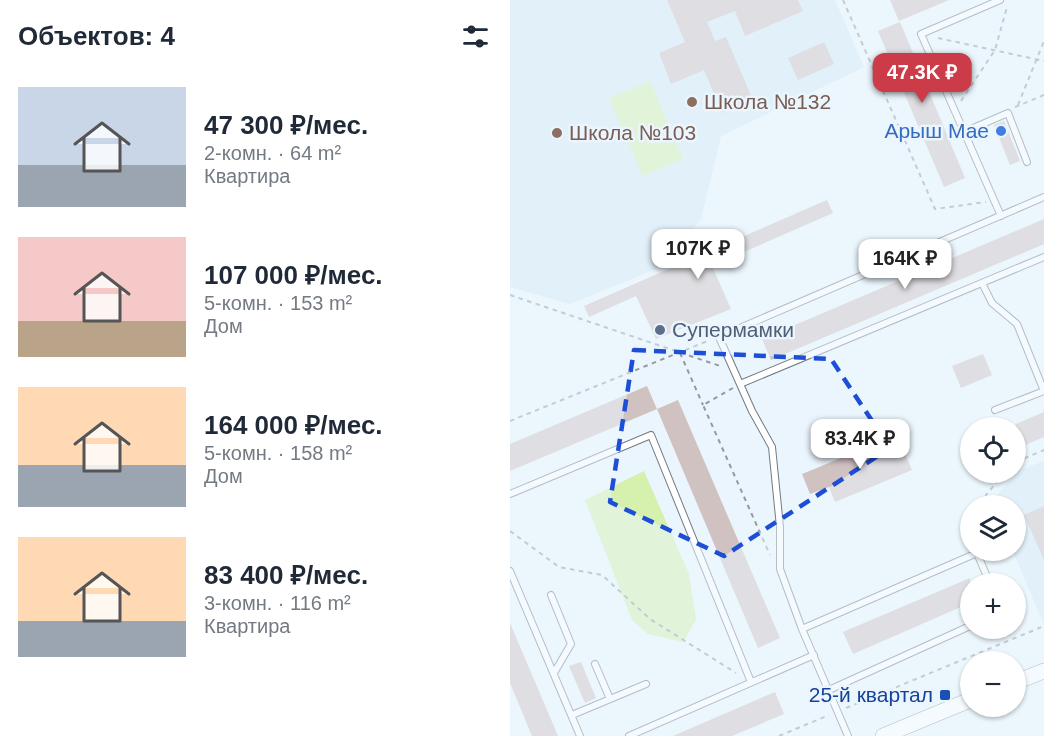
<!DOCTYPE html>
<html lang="ru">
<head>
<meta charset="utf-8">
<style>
	body { margin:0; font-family:Arial,sans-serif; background:#f2f2f3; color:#1f2937; height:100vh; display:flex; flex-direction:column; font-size:22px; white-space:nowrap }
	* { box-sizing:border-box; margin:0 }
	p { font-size:20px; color:#747a83 }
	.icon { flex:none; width:33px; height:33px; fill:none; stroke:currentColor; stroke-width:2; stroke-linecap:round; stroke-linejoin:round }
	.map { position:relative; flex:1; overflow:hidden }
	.details { display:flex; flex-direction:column; background:#fff; width:510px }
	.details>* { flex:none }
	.controls { position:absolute; left:450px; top:417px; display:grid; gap:12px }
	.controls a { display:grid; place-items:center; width:66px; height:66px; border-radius:50%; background:#fff; box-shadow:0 2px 4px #0004; font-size:30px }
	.price { position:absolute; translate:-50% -51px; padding:0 14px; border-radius:12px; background:#fff; color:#222; font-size:20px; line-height:39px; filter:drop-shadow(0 2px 3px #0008) }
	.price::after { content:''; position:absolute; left:50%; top:36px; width:18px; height:14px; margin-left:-9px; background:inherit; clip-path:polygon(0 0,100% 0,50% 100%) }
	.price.active { background:#cc3c48; color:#fff }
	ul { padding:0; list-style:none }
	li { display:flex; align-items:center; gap:18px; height:150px; padding:0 18px }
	li span { display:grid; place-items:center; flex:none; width:168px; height:120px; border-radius:0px; color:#555 }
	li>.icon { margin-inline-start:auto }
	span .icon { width:72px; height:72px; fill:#fffc; stroke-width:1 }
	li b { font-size:26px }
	h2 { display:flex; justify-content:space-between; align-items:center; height:72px; padding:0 18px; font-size:26px }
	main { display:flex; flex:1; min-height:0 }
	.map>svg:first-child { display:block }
	.built { fill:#d8e8f6 }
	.green { fill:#d6f0ae }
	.building { fill:#d0c2c1 }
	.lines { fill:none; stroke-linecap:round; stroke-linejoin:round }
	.service-casing { stroke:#727a82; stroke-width:8 }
	.tertiary-casing { stroke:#727a82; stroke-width:16 }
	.path { stroke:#939aa0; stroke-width:2; stroke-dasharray:4.5 4.5; stroke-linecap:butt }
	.service { stroke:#fff; stroke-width:6 }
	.tertiary { stroke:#fff; stroke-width:15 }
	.marked { fill:none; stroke:#1d4ed8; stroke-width:4.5; stroke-dasharray:12 8; stroke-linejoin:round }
	.education-dot { fill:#8d6e63; stroke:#ebf5fd; stroke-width:2 }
	.shop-dot { fill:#3f7fe0; stroke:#ebf5fd; stroke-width:2 }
	.service-dot { fill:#5c6f8a; stroke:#ebf5fd; stroke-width:2 }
	.transit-dot { fill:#1a4fb4; stroke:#ebf5fd; stroke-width:2 }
	.labels { text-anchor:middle; stroke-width:5; stroke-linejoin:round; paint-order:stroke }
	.education-label { font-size:21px; fill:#785e54; stroke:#ebf5fd; text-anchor:start }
	.shop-label { font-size:21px; fill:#366cbe; stroke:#ebf5fd; text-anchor:end }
	.service-label { font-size:21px; fill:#4e5e75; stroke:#ebf5fd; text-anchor:start }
	.transit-label { font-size:21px; fill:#164399; stroke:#ebf5fd; text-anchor:end }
</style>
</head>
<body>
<main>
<section class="details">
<h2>Объектов: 4<svg class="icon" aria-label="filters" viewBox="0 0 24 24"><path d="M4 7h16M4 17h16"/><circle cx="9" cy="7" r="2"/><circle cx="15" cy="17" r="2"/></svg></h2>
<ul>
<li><span style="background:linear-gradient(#c9d6e8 65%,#9aa5b1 0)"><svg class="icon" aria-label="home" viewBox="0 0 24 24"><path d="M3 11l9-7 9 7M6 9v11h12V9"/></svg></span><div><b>47 300 ₽/мес.</b><p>2-комн. · 64 m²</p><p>Квартира</p></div></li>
<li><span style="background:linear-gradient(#f6c9c9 70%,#b9a48a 0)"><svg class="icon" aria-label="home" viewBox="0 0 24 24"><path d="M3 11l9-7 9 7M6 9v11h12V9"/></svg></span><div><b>107 000 ₽/мес.</b><p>5-комн. · 153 m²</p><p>Дом</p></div></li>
<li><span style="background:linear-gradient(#ffd9b3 65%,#9aa5b1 0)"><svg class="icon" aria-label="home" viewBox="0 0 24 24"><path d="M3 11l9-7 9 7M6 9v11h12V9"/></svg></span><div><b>164 000 ₽/мес.</b><p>5-комн. · 158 m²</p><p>Дом</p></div></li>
<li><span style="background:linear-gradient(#ffd9b3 70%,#9aa5b1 0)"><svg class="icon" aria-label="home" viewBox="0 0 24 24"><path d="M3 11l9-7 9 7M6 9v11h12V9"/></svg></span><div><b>83 400 ₽/мес.</b><p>3-комн. · 116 m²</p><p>Квартира</p></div></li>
</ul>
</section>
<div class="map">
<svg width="534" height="736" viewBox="0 0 534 736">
	<rect width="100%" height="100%" fill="#ebf5fd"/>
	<path class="built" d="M0,0H325L354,67L211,136L191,219L151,267L60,304L0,287Z
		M534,461V625L503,551L506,550V506L484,505L482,501L508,471Z"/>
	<path class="green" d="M140,81L173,159L133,176L99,98Z
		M134,471L179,574L186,620L173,642L138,634L122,620L75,500Z"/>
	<path class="building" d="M157,0H288L293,11L235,36L225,11L197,22L205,41L216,37L243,100L212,113L194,70L161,84L149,53L175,42Z
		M380,0H439L389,21Z
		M390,22L455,178L434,187L368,31Z
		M314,42L324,64L288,80L278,58Z
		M494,121L510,161L500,165L484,125Z
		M317,200L323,213L202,266L221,309L146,339L126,296L79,317L74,306Z
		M534,219V244L261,360L252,339Z
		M473,354L482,375L451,388L442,366Z
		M137,386L147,409L0,471V444Z
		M168,400L270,638L248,648L147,409Z
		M534,412V437L506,449V424Z
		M387,435L402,470L325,502L319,487L300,494L292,474Z
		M534,506V560L514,515Z
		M460,578V603L343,654L333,632Z
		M0,623L48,736H22L0,683Z
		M71,662L86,698L75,703L59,666Z
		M265,692L274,714L222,736H163Z"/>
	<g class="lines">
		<defs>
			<path id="service" d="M490,0L411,34L491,216
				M454,132L498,113L517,162
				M472,283L482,303L507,324L534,391
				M230,384L534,257
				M485,410L534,391
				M0,494L141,435L241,682
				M0,571L70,736
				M41,595L61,644L44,673
				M292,629L270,569V527L262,447L242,411L209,337L534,197
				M85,664L100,699
				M319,690L460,626
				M62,715L136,684
				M119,736L304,655
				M338,736L292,629L467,553L480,584"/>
			<path id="tertiary" d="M506,682L534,671
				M373,736L460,700"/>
		</defs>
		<use href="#service" class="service-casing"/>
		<use href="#tertiary" class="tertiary-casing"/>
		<path class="path" d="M333,0L425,209L476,202
			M428,38L534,61
			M451,101L485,50L497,7
			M508,105L534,41
			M505,107L534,95
			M0,295L213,367
			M170,353L193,405
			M223,388L193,405L260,555
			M485,419L488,428
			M0,421L200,340
			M506,462L534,450
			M474,506L476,495L495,472
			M0,531L49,567L92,575L140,619L226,673
			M336,708L534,626
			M269,736L319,715"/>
		<use href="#service" class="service"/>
		<use href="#tertiary" class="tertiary"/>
	</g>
	<path d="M0 0H534V736H0ZM124,350L321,359L380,448L214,556L100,502Z" fill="#ebf5fd" fill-opacity=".55" fill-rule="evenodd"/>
	<path class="marked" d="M124,350L321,359L380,448L214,556L100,502Z"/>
	<g class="education-dot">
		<circle cx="182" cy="102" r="6"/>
		<circle cx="47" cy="133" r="6"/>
	</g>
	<circle class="shop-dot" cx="491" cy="131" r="6"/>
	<circle class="service-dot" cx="150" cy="330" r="6"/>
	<rect class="transit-dot" x="429" y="689" width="12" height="12" rx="3"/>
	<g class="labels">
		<g class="education-label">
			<text x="194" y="109">Школа №132</text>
			<text x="59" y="140">Школа №103</text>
		</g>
		<g class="shop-label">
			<text x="479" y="138">Арыш Мае</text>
		</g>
		<g class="service-label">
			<text x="162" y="337">Супермамки</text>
		</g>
		<g class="transit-label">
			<text x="423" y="702">25-й квартал</text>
		</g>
	</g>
</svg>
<div class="controls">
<a><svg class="icon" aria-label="locate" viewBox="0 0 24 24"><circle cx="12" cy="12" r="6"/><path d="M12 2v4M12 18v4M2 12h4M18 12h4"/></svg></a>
<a><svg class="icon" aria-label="layers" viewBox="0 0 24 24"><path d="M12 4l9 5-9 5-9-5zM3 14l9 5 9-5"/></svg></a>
<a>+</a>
<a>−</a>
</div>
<b class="price active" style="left:412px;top:104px">47.3K ₽</b>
<b class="price" style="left:188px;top:280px">107K ₽</b>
<b class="price" style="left:395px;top:290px">164K ₽</b>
<b class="price" style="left:350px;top:470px">83.4K ₽</b>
</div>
</main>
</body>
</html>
